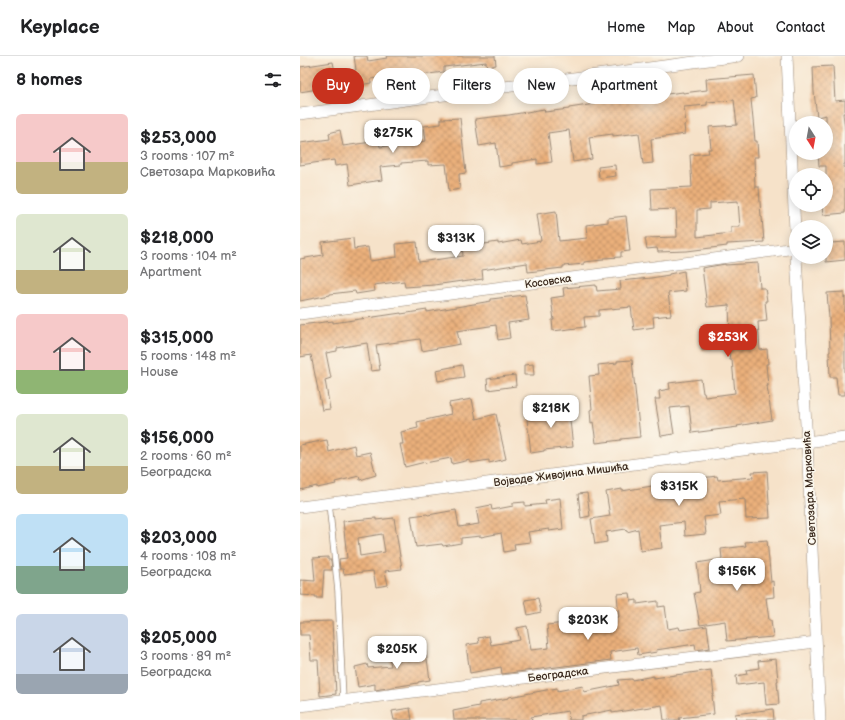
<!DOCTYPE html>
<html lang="en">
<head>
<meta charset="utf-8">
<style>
	body { margin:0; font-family:"Balsamiq Sans",sans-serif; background:#f6f6f6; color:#202124; height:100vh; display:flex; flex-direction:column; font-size:15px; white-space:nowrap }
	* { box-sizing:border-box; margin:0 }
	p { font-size:13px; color:#757577 }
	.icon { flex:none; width:22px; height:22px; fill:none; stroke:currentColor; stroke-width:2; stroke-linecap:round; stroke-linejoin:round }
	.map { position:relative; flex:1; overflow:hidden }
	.sheet { display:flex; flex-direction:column; background:#fff; width:300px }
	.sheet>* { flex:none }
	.guide { position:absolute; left:12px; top:12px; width:380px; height:36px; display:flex; gap:8px }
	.needle { width:26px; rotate:169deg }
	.fabs { position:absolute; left:489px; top:60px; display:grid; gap:8px }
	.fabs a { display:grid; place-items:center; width:44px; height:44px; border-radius:50%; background:#fff; box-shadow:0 2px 10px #0003; font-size:20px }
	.price { position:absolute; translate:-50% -34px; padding:0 9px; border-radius:8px; background:#fff; color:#222; font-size:13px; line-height:26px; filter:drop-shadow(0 1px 2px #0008) }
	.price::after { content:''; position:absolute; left:50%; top:24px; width:12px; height:9px; margin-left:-6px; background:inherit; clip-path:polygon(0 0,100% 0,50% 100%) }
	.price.on { background:#c8321e; color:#fff }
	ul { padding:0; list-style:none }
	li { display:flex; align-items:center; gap:12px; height:100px; padding:0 16px }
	li span { display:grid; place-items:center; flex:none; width:112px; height:80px; border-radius:6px; color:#555 }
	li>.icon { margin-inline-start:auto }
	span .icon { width:48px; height:48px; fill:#fffc; stroke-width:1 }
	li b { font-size:17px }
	h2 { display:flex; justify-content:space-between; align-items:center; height:48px; padding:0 16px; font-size:17px }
	.tag { padding:0 14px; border-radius:18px; background:#fff; box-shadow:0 2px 10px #0003; font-size:14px; line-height:36px }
	.tag.on { background:#c8321e; color:#fff }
	header { display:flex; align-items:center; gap:24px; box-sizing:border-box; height:56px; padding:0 20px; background:#fff; border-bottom:1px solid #e0e0e0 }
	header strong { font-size:19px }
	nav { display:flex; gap:22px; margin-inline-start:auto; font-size:14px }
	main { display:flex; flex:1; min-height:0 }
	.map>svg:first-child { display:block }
	.building { fill:url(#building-cross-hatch); fill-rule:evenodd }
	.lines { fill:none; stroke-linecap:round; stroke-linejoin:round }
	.lane-casing { stroke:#988674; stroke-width:7 }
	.street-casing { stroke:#988674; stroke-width:12 }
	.lane { stroke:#fff; stroke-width:5.5 }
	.street { stroke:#fff; stroke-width:11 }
	.labels { text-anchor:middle; stroke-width:3; stroke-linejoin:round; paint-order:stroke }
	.street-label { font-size:11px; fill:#3b2a1e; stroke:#fbf7ec }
</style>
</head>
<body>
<header>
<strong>Keyplace</strong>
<nav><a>Home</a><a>Map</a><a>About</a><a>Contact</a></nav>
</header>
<main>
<section class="sheet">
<h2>8 homes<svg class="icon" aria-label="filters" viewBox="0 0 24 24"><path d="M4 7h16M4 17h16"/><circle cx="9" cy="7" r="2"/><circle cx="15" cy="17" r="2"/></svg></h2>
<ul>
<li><span style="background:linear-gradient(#f6c9c9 60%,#c2b280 0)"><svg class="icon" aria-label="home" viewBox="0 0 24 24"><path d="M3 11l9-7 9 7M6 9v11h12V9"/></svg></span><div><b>$253,000</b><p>3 rooms · 107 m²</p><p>Светозара Марковића</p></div></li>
<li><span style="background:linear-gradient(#dfe7d0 70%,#c2b280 0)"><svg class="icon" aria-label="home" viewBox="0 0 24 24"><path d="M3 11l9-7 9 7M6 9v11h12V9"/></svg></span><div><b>$218,000</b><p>3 rooms · 104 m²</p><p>Apartment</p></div></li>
<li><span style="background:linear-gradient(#f6c9c9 70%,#8fb573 0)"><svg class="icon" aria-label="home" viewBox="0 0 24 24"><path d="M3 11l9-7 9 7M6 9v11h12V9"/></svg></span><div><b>$315,000</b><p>5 rooms · 148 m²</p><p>House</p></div></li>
<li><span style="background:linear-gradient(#dfe7d0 65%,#c2b280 0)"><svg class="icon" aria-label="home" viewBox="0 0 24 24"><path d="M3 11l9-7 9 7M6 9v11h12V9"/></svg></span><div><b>$156,000</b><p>2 rooms · 60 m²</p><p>Београдска</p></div></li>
<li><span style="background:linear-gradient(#bfe0f5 65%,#7fa58c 0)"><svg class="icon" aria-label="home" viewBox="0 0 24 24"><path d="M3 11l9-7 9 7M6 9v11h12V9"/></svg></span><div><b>$203,000</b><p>4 rooms · 108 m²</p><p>Београдска</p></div></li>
<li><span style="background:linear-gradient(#c9d6e8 75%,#9aa5b1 0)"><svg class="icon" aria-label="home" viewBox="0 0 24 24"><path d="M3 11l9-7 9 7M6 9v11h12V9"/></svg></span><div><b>$205,000</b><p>3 rooms · 89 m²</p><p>Београдска</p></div></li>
</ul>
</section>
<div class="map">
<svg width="545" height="664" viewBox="0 0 545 664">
	<defs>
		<pattern id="building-cross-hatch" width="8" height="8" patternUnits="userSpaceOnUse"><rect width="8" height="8" fill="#ebb07b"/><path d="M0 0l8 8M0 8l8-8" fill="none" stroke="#c08f64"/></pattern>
	</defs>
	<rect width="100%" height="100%" fill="#fbf7ec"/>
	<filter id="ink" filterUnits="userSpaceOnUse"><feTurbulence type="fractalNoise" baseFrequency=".025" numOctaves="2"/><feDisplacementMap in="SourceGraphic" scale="8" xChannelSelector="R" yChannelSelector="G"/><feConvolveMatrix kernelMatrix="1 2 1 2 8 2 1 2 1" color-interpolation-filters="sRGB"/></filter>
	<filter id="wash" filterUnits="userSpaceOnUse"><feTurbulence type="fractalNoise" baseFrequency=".012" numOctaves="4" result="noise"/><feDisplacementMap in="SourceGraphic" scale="16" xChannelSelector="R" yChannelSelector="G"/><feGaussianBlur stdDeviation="0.9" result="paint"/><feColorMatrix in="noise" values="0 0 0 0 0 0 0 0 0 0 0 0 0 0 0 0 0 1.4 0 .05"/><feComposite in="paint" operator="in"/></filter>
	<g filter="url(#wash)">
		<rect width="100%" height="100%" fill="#f6e2c9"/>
		<g id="blocks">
			<path class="building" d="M54,0H67L68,5L87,2L86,0H195L196,9L187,11L186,6L144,11V16L106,21V17L71,23V27L54,30L53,27L0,36V11L33,6L35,16L56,14Z
				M533,10L535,45L545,44V57H543L545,74V108H544L545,119V157L523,159L522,149H526V110H519L518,97H526V59L517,61L514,36L513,11Z
				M454,19L456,42L451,43L455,85H457L458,101H454L455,131H459L461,161H462L464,186L427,188V190L387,195L358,196L357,192L347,193L345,182L377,181L376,153L352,154L351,133L392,131L390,99L409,97L408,93H411L409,71L437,69L434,44L407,46V49L384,51L386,68L384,69L385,78L351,83L353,107L343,108L339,77L313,80V78L289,81L292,103L273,106L269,74L248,77L252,106L237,108V103L212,107V109L199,111L196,87L179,90L175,63L209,59L244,53L245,56L269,53V52L295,48L294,41L314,38V40L342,38V41L383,36V37L407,34L406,23ZM438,145L440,171H431V177L397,181V154L410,153V147Z
				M160,62L166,117L159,118L160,133L149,135L146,108L128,109V105L101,107V109L80,111L82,124L50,129L47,108L35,110L34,104L0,109V87L30,83L29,77L40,74L43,90L79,85L80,91L126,85L124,70L141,68V63Z
				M315,109L316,120L299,122L298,111Z
				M256,155L259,185L287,182L286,169L308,166V162L326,160L330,195L321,196V201L303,202V204L284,206V208L263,210V212L228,216L227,207L214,209L182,214L183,223L162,226V225L134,229L105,231L104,225L74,229L75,235L56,238L55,235L30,238V239L0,245V203L23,199L22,186L53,182L54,193L68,191L70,205L97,201L96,188L117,186L119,206L163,200L162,188L167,187L165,172L175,171L178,189L198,186V188L221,184L222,188L241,185L237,158Z
				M545,186V204L526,206V192L532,191L531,187Z
				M458,207L460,232H465L467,245H465L467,265L458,266L460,294L467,293L468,308H466L468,330H467L472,364L437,370L438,371L392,377L389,350L370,352L374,378L361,380L355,343H360L359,335L370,333L369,327L401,323L403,337H404L405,341L435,337L432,304H430L428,290L402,294L401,284L430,280L429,249L407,251L402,212L425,208V209Z
				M384,215L386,235L368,237L371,259L353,261L354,271L334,274L331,251L299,254V260L284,261L285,271L253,275L252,264H254L251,242L264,240L263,232L296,229L297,235L321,233L320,225L351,222L369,219V218Z
				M544,236V242L545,241V339H538L536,321H530L529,296H530L529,262L527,237Z
				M225,239L229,264L208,267L210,282L198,284L196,269L157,275L160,288L122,295L120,283L76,289L80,314L71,315L67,287L37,292V295L26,297L31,322L25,324L30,353L22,354L11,299L0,301V269L33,265V267L101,257V258L127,254V256L191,245V243Z
				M332,304L340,381L321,383V384L296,387L293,366L291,367L290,354L292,353L289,320L299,319L298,309L317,307V305Z
				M233,308L234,319H224V309Z
				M162,309L164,321L138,325L136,314Z
				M215,319L216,330L188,334L187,323Z
				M172,343L176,363L196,358L206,403L189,407V404L170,407V404L152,408L151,402L125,407V406L105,411L100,388H103L101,376L118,372L117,366L151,358L149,347Z
				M268,347L273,391L244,394V395L231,397L227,364L245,361L244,350Z
				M27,384L29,396L54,389L56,399L70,396L76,419L60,424L59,420L35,426L36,428L17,432V430L0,434V389Z
				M467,415L470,462L446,463L445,443L419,445L421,459L404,461L406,478L385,480L384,466L359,469L362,492L341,495L338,473L327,476L326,473L306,476L307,486L295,488L291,463L310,460L306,436L322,433V435L376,426L377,430L401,427V422L417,420L418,424L453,421L452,416Z
				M287,437L290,460L281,462L278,438Z
				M260,442L263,473L249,475V473L228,476L230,486L214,488L215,494L204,496L201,477L181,481V480L161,482V487L143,490L142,488L116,491L111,460L127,458L128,459L156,454L159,471L179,468L176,452L191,449L192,454L213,450V447L225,446V450L246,448L245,444Z
				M76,462V464L94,462L102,513L85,515L88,529L76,531L73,515L44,518L43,513H40L39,503L47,502L43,465ZM82,478L85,496L60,500L58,482Z
				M467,484L471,526L473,525L474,541L466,542L469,564H471L473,581L427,585L425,565L400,569L394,537L400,536L397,507L422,503L421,493L446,490L445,486Z
				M28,501V504H31L32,514H24L22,542H16V540L0,539V524L15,525L13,502Z
				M330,537L331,545L337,544V548L358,545V551L365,550L368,573L379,571L380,574L407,570L410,592L396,594L395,588L356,594L357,596L338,599L337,592L310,596L311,604L202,618L201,611L170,617L166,589L179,587L178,582L189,580L191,589L220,584L217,572L227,570L231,594L249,592L247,569L319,561L317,538Z
				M238,542L241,556L228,559L225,544Z
				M32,565L36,638L20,640L18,604H11L9,579H0V566Z
				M125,589L130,624L118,626V627L75,634V628L58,631L55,611L67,608L68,612L91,610L88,596Z
				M476,603L478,625H477L479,648L466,649L464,626L437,629L436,620L447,618L446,614L459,612L458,605Z
				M411,614L414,639H412L414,658L379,662L380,664H364L362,649L312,657V654L281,660V664H269L268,655L231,661L232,664H154L153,655L179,650V647L209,642V641L257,632V635L283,630L284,636L319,629L318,624L332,623V624L354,620V622Z
				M110,652L112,664H94L92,655Z
				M473,653L474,664H436L435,658Z"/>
		</g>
	</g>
	<g filter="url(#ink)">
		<use href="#blocks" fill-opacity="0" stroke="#988674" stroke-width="1"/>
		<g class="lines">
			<defs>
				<path id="lane" d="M29,447L38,535L43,644"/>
				<path id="street" d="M487,0L496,197
					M0,58L439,0
					M496,201L507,386L520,664
					M0,258L496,192
					M0,451L545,381
					M0,650L516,586"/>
			</defs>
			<use href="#lane" class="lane-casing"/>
			<use href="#street" class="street-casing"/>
			<use href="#lane" class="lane"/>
			<use href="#street" class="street"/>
		</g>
	</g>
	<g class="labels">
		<g class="street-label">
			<text transform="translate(248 225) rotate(-8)" y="4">Косовска</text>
			<text transform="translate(261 418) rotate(-7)" y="4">Војводе Живојина Мишића</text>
			<text transform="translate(509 432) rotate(-93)" y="4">Светозара Марковића</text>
			<text transform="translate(258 618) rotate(-7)" y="4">Београдска</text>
		</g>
	</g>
</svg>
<div class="fabs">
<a><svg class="needle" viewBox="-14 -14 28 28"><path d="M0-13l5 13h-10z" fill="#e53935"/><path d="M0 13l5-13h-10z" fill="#757577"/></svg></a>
<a><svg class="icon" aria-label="locate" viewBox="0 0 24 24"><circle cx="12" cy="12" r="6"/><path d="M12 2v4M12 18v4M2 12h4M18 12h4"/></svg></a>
<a><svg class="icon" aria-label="layers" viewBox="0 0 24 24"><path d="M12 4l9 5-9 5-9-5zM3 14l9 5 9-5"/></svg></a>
</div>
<b class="price" style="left:93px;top:98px">$275K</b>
<b class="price" style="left:156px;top:203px">$313K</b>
<b class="price on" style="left:428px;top:302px">$253K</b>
<b class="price" style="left:251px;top:373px">$218K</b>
<b class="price" style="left:379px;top:451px">$315K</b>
<b class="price" style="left:437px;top:536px">$156K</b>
<b class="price" style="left:288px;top:585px">$203K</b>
<b class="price" style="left:97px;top:614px">$205K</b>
<div class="guide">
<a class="tag on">Buy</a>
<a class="tag">Rent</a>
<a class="tag">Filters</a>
<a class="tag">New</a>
<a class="tag">Apartment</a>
</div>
</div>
</main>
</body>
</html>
